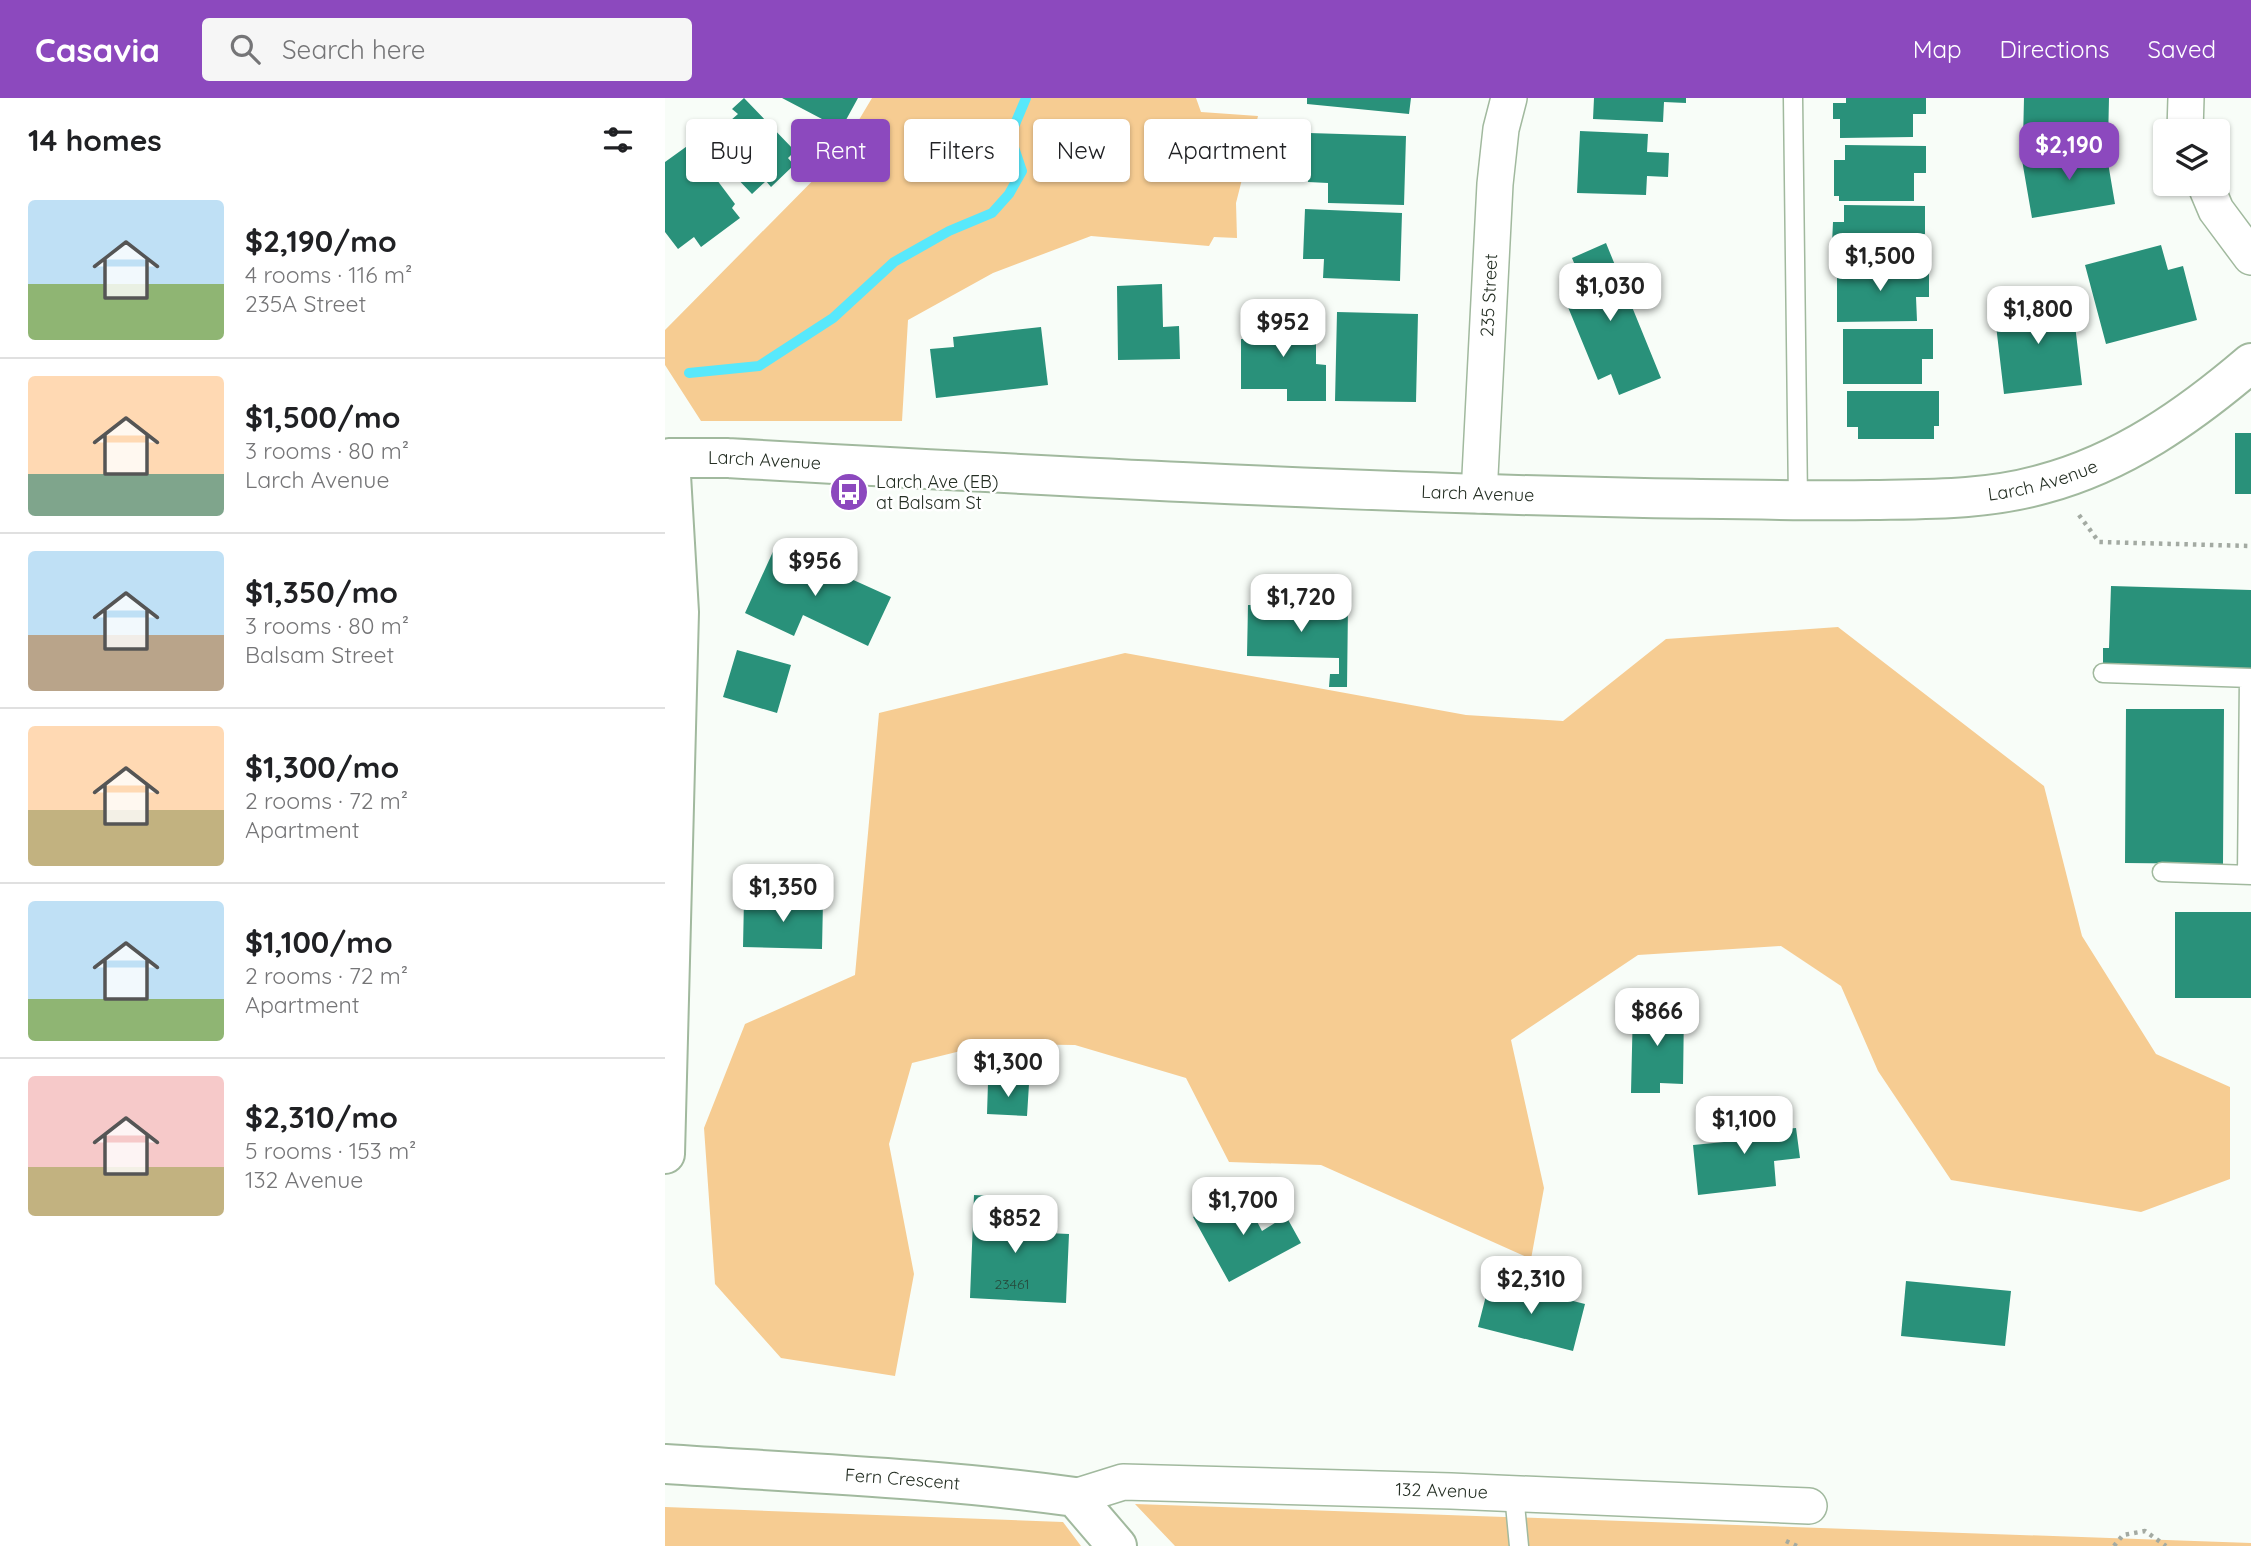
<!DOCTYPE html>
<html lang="en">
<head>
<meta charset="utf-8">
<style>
	body { margin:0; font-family:Quicksand,sans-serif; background:#f6f6f6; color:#202124; height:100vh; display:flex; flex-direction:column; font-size:26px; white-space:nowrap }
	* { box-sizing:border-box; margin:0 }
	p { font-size:23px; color:#757577 }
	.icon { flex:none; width:38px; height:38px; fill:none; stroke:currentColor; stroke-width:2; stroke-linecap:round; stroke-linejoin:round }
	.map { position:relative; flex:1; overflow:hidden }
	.drawer { display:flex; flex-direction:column; background:#fff; width:665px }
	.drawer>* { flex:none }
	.hud { position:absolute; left:21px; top:21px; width:665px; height:63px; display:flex; gap:14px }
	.controls { position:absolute; left:1488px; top:21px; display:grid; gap:14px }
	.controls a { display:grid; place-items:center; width:77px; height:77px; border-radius:7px; background:#fff; box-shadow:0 2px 5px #0004; font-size:35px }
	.price { position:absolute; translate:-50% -60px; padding:0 16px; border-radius:14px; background:#fff; color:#222; font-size:23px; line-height:46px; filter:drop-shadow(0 2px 4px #0008) }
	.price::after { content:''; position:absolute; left:50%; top:42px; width:21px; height:16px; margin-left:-10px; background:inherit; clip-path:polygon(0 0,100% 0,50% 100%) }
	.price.selected { background:#8c49be; color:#fff }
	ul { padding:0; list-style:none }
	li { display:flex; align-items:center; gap:21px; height:175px; padding:0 28px }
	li+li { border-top:2px solid #e0e0e0 }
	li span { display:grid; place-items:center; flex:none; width:196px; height:140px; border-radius:7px; color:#555 }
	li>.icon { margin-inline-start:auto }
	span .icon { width:84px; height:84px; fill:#fffc; stroke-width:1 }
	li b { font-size:30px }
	h2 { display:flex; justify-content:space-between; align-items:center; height:84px; padding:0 28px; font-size:30px }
	.chip { padding:0 24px; border-radius:7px; background:#fff; box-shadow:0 2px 5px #0004; font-size:24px; line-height:63px }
	.chip.selected { background:#8c49be; color:#fff }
	header { display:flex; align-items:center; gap:42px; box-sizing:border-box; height:98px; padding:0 35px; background:#8c49be; color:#fff }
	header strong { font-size:33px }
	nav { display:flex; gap:38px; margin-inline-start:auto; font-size:24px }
	.search { width:490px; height:63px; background:#f6f6f6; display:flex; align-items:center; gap:18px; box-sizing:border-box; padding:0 24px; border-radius:7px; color:#757577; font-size:26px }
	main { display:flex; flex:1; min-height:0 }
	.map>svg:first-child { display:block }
	.green { fill:#f6cc92 }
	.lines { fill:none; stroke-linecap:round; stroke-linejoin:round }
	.stream { stroke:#58e8fb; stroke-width:10 }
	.building { fill:#29917a }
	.lane-casing { stroke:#a1b99e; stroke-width:21 }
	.street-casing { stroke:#a1b99e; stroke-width:38 }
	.secondary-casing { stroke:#a1b99e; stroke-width:42 }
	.path { stroke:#a3aaa2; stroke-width:4.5; stroke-dasharray:3.5 5; stroke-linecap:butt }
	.lane { stroke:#fff; stroke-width:18 }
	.street { stroke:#fff; stroke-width:35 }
	.secondary { stroke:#fff; stroke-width:38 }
	.labels { text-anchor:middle; stroke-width:5; stroke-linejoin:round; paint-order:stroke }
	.number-label { font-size:14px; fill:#26483a }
	.street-label { font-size:18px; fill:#252f24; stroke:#fff }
	.poi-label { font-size:18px; fill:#252f24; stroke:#fff; text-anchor:start }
</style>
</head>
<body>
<header>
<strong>Casavia</strong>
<div class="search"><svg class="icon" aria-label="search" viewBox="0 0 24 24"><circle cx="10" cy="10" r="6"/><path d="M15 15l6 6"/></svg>Search here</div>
<nav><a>Map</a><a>Directions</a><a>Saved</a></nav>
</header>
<main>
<section class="drawer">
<h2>14 homes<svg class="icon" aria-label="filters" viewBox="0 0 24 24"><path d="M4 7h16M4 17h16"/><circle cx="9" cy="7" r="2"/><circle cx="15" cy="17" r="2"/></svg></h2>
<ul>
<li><span style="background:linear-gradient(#bfe0f5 60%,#8fb573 0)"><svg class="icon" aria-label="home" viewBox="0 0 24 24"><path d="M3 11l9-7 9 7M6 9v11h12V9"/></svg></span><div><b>$2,190/mo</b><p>4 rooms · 116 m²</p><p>235A Street</p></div></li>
<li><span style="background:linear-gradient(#ffd9b3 70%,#7fa58c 0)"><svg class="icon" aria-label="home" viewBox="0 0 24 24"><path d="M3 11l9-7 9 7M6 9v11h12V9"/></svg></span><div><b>$1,500/mo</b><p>3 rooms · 80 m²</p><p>Larch Avenue</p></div></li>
<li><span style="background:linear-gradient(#bfe0f5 60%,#b9a48a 0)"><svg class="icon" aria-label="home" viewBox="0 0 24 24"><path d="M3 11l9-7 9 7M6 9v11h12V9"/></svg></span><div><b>$1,350/mo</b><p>3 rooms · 80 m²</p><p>Balsam Street</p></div></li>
<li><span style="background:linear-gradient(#ffd9b3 60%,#c2b280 0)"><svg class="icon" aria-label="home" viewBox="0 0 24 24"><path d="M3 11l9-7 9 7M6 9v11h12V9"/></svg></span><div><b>$1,300/mo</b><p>2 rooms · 72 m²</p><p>Apartment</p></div></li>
<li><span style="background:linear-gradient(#bfe0f5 70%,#8fb573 0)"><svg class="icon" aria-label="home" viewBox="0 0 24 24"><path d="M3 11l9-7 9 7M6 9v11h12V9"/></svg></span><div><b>$1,100/mo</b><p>2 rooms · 72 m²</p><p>Apartment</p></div></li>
<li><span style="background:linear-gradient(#f6c9c9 65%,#c2b280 0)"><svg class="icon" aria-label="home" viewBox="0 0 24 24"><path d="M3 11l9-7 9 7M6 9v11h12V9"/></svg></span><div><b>$2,310/mo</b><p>5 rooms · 153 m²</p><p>132 Avenue</p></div></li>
</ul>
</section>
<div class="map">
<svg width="1586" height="1448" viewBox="0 0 1586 1448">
	<rect width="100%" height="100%" fill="#f8fdf8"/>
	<path class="green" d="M207,0H531L536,14L593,18L571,105L572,140L549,139L544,148L426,138L328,175L243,222L237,323H36L0,267V232L173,57Z
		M1173,529L1379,688L1417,838L1491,956L1565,989V1081L1476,1114L1286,1082L1213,973L1176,888L1116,848L973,857L846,942L879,1090L866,1161L656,1067L564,1064L521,980L410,947L324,946L247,965L224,1046L249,1176L230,1278L116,1260L50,1186L39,1030L80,926L190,877L214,615L460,555L801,617L898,623L1001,541Z
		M470,1406L1586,1445V1448H510Z
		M0,1409L398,1424L416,1448H0Z"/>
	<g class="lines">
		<path class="stream" d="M24,275L94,268L168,220L229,164L284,133L327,115L344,96L357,73L345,38L361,0"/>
	</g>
	<path class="building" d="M79,0L130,53L123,60L129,67L106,89L101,83L87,96L47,54L52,49L48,45L61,33L58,29L73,16L67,11Z
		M117,0H193L176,31Z
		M642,0H746L744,16L642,6Z
		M929,0H1021V5L999,4L998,24L928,21Z
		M1181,0H1261V16H1248V39L1175,40V21H1168V5H1181Z
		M1359,0H1444L1443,45L1358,43Z
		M915,33L983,36L982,54L1004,55L1003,79L982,78L981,97L912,95Z
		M644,35L741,38L739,107L663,105V85L643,84Z
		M25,46L70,106L67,110L75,120L36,149L29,139L13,151L0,134V64Z
		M1180,47L1261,48V75H1249V103H1174V98H1169V62H1180Z
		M1440,47L1450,106L1367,120L1357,62Z
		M1179,107L1260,108V136H1249L1248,164L1174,163V146H1167L1168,124H1179Z
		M640,111L737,115L735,183L658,180L659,161H638Z
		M941,145L996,280L954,297L946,276L933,282L898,197L919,189L907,160Z
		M1496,147L1503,172L1518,168L1532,222L1441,246L1420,167Z
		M1264,168V199H1251L1252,223L1172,224V169Z
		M497,186L498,229L514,228L515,261L453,262L452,188Z
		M1407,201L1417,287L1339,296L1329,210Z
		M593,211L628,212L627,230H651V266L661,267V303H622V291H576V241H592Z
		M672,214L753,216L751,304L670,303Z
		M376,229L383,287L271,300L265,251L289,249L288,239Z
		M1178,231H1268V261H1257V286H1178Z
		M1182,293H1274V328H1269V341H1193V329H1182Z
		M1570,335H1586V396H1570Z
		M111,447L226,499L203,548L138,517L129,538L80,515Z
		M1446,488L1586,492V574L1438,570V550H1444Z
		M583,507L683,508L682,589H664L665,576H674V560L582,558Z
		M72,552L126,567L112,615L58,599Z
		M1461,611H1559L1558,766L1460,765Z
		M79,801L158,803L157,851L78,849Z
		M1510,814H1586V900H1510Z
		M968,908L1019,909L1018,986L995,985V995H966Z
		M323,985L364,986L362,1018L322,1016Z
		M1105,1017L1107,1032L1131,1030L1135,1060L1109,1063L1111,1088L1033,1097L1028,1047L1059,1044L1057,1022Z
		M576,1093L597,1133L621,1118L636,1145L564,1184L528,1119Z
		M309,1097L362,1100L361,1134L404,1136L401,1205L305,1200Z
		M825,1182L920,1206L908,1253L813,1229Z
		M1241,1183L1346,1193L1340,1248L1236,1238Z"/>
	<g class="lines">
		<defs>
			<path id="lane" d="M1128,0L1133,403
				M1438,575L1586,580
				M1497,774L1586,777
				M1582,777L1584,580
				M849,1396L854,1448"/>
			<g id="street">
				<path d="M1520,33L1521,0"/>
				<path d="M1540,86L1551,112L1586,159"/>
				<path id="s1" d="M814,397L830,86L836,31L844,0"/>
				<path id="s2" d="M410,1399L458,1384L786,1393L1144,1408"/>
			</g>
			<g id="secondary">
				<path id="s3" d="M0,1056L14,514L5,360H62C368,377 673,394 979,400C1055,401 1131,403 1207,402C1264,401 1322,402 1378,386C1457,365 1524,318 1586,265"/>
				<path id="s4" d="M0,1366C137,1375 274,1380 410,1399L452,1448"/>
			</g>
		</defs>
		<use href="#lane" class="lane-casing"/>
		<use href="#street" class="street-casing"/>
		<use href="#secondary" class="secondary-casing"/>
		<path class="path" d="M1414,417L1434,444L1586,448
			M1121,1443L1132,1448
			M1449,1448L1458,1437L1480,1433L1501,1448"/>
		<use href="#lane" class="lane"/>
		<use href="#street" class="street"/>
		<use href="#secondary" class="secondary"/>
	</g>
	<defs>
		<symbol id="bus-disc" viewBox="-11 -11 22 22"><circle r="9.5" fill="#8c49be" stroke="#fff"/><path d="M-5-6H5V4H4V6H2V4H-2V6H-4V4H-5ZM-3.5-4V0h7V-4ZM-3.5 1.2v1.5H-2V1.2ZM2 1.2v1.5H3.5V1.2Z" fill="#fff"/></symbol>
	</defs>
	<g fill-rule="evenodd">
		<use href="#bus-disc" x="162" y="372" width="44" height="44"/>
	</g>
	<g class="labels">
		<g class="number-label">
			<text x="347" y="1191">23461</text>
		</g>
		<g class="street-label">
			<text dy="6" stroke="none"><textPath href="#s1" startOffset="200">235 Street</textPath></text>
			<text dy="6" stroke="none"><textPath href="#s3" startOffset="791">Larch Avenue</textPath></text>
			<text dy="6" stroke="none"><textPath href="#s3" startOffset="2072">Larch Avenue</textPath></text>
			<text dy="6" stroke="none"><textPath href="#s3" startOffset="1505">Larch Avenue</textPath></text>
			<text dy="6" stroke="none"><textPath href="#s4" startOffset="238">Fern Crescent</textPath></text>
			<text dy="6" stroke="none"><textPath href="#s2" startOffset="369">132 Avenue</textPath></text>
		</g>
		<g class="poi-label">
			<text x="211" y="390">Larch Ave (EB)<tspan x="211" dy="21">at Balsam St</tspan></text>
		</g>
	</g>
</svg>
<div class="controls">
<a><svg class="icon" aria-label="layers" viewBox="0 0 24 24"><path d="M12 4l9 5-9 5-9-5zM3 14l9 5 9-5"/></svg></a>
</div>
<b class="price selected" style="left:1404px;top:84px">$2,190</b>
<b class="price" style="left:1215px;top:195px">$1,500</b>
<b class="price" style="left:945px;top:225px">$1,030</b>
<b class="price" style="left:1373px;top:248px">$1,800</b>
<b class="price" style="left:618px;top:261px">$952</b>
<b class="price" style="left:150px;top:500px">$956</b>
<b class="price" style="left:636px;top:536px">$1,720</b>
<b class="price" style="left:118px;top:826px">$1,350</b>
<b class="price" style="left:992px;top:950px">$866</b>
<b class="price" style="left:343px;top:1001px">$1,300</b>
<b class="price" style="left:1079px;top:1058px">$1,100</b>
<b class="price" style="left:578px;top:1139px">$1,700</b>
<b class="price" style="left:350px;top:1157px">$852</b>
<b class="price" style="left:866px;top:1218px">$2,310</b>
<div class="hud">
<a class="chip">Buy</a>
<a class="chip selected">Rent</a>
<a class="chip">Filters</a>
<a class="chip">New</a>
<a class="chip">Apartment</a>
</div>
</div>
</main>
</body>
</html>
